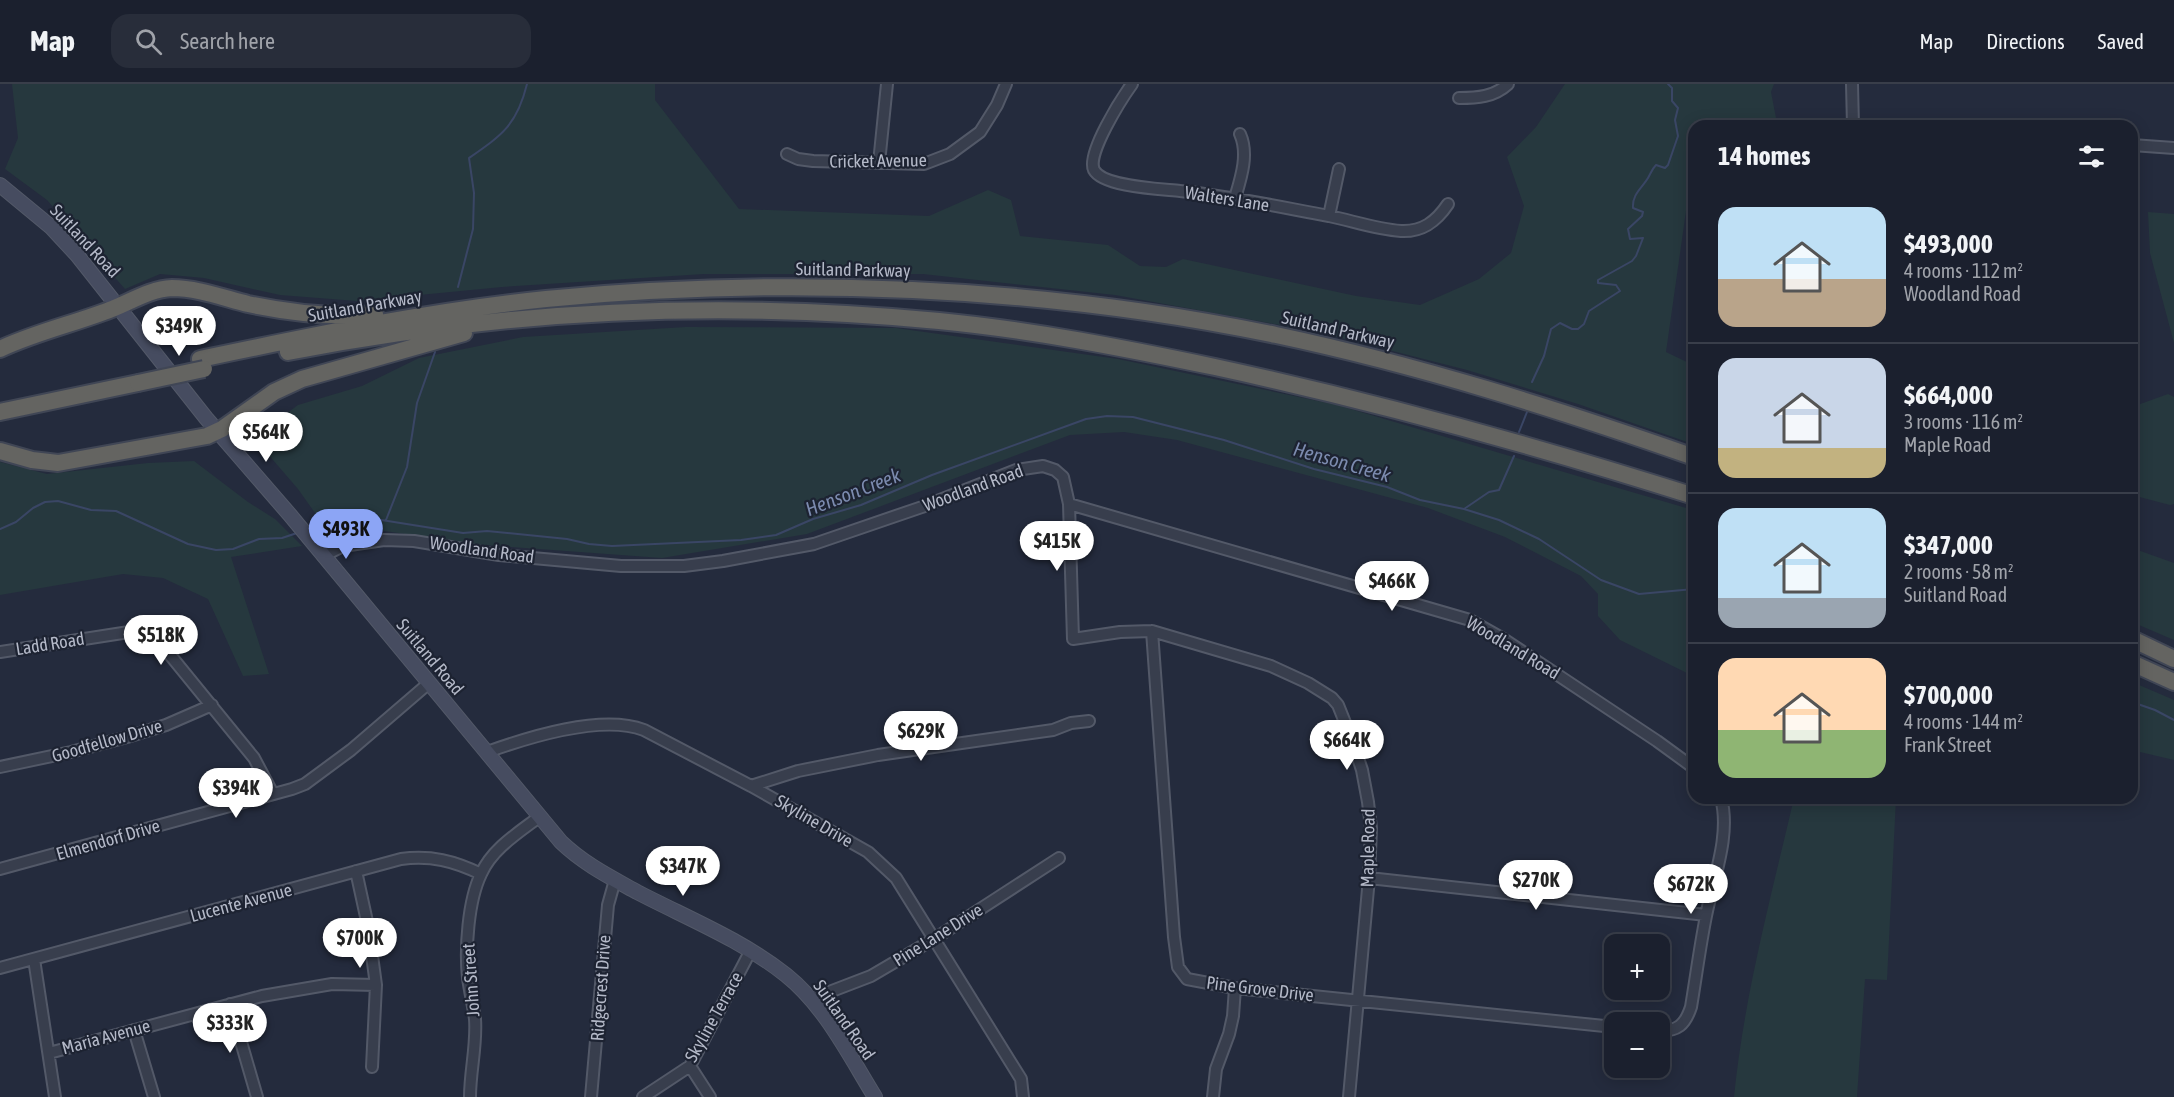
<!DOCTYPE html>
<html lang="en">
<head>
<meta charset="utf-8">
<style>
	body { margin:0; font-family:"Asap Condensed",sans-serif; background:#282d3a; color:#f1f3f6; height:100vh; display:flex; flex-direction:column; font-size:22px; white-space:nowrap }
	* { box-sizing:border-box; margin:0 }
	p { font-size:20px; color:#a0a3aa }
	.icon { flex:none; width:33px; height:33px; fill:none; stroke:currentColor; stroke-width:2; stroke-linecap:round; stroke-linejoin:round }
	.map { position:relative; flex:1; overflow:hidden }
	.drawer { position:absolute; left:1688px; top:36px; width:450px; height:684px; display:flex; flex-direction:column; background:#1b202e; border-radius:18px; box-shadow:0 3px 15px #0003,0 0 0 2px #393e4a }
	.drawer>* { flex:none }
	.fabs { position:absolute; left:1604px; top:850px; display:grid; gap:12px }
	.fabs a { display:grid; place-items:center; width:66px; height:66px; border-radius:12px; background:#1b202e; box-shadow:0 3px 15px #0003,0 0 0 2px #393e4a; font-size:30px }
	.price { position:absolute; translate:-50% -51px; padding:0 14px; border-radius:21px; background:#fff; color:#222; font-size:20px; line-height:39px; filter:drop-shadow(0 2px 3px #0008) }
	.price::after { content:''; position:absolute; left:50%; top:36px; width:18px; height:14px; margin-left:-9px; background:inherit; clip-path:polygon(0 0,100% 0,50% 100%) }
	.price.selected { background:#8ca5f5; color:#111 }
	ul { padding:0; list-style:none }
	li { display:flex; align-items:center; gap:18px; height:150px; padding:0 30px }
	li+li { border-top:2px solid #393e4a }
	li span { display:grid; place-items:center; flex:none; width:168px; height:120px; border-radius:18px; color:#555 }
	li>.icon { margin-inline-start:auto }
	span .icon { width:72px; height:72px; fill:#fffc; stroke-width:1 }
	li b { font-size:26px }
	h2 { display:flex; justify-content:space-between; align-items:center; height:72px; padding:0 30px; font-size:26px }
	header { display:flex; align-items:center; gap:36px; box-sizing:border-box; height:84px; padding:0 30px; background:#1b202e; border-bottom:2px solid #393e4a }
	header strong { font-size:28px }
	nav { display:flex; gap:33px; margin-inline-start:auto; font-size:21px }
	.search { width:420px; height:54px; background:#282d3a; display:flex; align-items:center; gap:15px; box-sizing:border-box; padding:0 21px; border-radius:18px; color:#a0a3aa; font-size:22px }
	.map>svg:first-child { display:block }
	.green { fill:#26383e }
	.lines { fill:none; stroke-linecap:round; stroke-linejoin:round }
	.stream { stroke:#3a4665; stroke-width:2 }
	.minor-casing { stroke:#535968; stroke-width:14 }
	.secondary-casing { stroke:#535968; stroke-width:16 }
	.trunk-casing { stroke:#404655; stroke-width:20 }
	.minor { stroke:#383e4d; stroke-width:10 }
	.secondary { stroke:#464c60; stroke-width:14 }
	.trunk { stroke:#646461; stroke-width:16 }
	.trunk-bridge-casing { stroke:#404655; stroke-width:20; stroke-linecap:butt }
	.trunk-bridge { stroke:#646461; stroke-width:16 }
	.labels { text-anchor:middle; stroke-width:4.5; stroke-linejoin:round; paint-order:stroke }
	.street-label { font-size:18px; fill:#b4b9c8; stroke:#1d2332 }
	.water-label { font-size:20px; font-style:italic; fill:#7c8baf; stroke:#1d2332 }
</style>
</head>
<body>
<header>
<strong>Map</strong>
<div class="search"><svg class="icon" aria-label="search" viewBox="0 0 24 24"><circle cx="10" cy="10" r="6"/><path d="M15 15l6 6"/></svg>Search here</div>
<nav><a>Map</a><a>Directions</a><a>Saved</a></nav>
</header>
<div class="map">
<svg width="2174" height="1013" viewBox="0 0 2174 1013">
	<rect width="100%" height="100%" fill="#242b3d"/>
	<path class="green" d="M12,0H655V16L739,125L929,132L988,106L1011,116L1020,152L1108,161L1140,182L1166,183L1183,175L1356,212L1420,221L1479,195L1511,169L1524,122L1507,73L1536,43L1565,0H1774L1771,8L1776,34L1819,42H1694L1693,114L1687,120L1666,268L1693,281V360L1578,320L1467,286L1318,248L1115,211L923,190H704L502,203L357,217L280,211L204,194L160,190L125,205L47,116L5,85L18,54Z
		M2148,128L2174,130V259L2150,169Z
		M686,243L896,244L1118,275L1337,321L1693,426V592L1620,556L1598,532V510L1581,492L1505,453L1428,424L1177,356L1124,348L1070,351L807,450L662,474L472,460L358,443L332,453L298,405L254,354L298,321L362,302L419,274L523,253Z
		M2168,310L2174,313V420L2170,421L2132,411V323Z
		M194,377L248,418L275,435L302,462L231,473L269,590L243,592L208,515L163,494L123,490L0,511V378L47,390L148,379Z
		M2132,464L2174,479V556L2132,538Z
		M2132,598L2174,616V676L2140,668L2132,672Z
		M1794,714H1896L1887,896L1865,895L1857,1013H1734C1744,912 1771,813 1794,714Z"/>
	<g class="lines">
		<path class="stream" d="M458,203L473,145L474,109L469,74C502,51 517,41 527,0
			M1532,298L1544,272L1551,245L1560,239L1572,245H1578L1584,240L1589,227L1620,207L1616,201L1598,199V196L1632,177L1636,172L1643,154L1630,155L1628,145L1642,132L1643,128L1633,124C1632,110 1642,104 1648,94C1651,89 1652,85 1656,81L1665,84L1668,81L1678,52L1675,36L1678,24L1672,17V4L1668,0
			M1519,348L1527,328
			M1464,425L1489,408L1499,406L1514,372
			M386,436L407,383L417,319L435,268
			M0,445L16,438L33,424L45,418L58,417L91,426L116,427L188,460L216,466L233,465L259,455L282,454L297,449
			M308,445L342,435L369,434L463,449L487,447L567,455L589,460L612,462L741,456L776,451L813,435L861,421L932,391L1086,335L1107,332L1133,333L1224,356L1314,385L1387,403L1420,416L1464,425L1499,436L1539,455L1601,496L1639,510L1694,505
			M2132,618L2155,626L2174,636"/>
		<defs>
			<path id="minor" d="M1132,0C1122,14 1086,70 1094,86C1103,103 1162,105 1180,107C1230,112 1280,123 1329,132C1353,137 1376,145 1401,147C1422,148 1436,138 1448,120
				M1852,0L1853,42
				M1459,14C1477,14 1494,13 1508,0
				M2132,61L2174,64
				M787,70L798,75L813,77L924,80L950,70L980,48L997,21L1006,0
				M879,79L887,0
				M1235,114C1241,94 1249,70 1240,50
				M1329,132L1339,85
				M1069,420L1470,536L1502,554L1657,657L1694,684
				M323,472L343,462L384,456L414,457L499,471L621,482H684L723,477L814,460L922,423L1016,386L1043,382L1055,386L1063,393L1069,420L1073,555L1120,548L1152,547L1271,582L1308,599L1332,614L1338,621L1352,656L1362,686L1368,718L1371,744L1369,794L1349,1013
				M1152,547L1174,853L1178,883L1187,895L1235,904L1614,943
				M0,568L129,548L154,556L166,566L254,674L273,710
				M487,668C529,653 601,630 644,646L751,702L868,768L896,794L1021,995L1023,1013
				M0,683L71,668L127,653L166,641L212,621
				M751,702L798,687L878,671L1053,646L1071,639L1089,637
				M0,785L292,705L305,700L351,666L429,599
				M356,787L368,842L376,901L372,983
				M1369,794L1706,831
				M34,875L55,1013
				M0,884L401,775C431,771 454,777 481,790
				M811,915L871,892L934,855L1059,774
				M230,920L257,1013
				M134,946L154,1013
				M1659,947C1678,947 1685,941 1691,923C1696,893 1700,862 1706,832C1713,795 1731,752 1721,714
				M49,969L262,912L332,900L376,901
				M690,982L710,1013
				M470,1013C470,987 477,961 475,935C473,921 470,908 468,894C465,865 468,817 481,790C492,765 518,749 539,733
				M591,1013L608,821L615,796
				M643,1013L690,982L750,868
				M1213,1013L1216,985L1229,950L1233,932L1235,904"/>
			<path id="secondary" d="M0,101L51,143L77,171L206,334L290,431L561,758C584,780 610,793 637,808C687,834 742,856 786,891C825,922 849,971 875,1013"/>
			<path id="trunk" d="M0,265C34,249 69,241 104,228C126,221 148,205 172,204C197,204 224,214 248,220C291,229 332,234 375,230
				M288,268C503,226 721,216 939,237C1032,246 1124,264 1215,283C1377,318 1536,362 1694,412
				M200,275C315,251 429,227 546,215C785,192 1041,202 1276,251C1418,281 1557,325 1694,373
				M0,328L138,299
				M0,367L32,376L58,379L207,352L222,345L274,308L302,295L464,249
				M2132,555L2174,575
				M2132,579L2174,598"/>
		</defs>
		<use href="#minor" class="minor-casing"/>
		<use href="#secondary" class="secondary-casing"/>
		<use href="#trunk" class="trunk-casing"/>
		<use href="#minor" class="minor"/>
		<use href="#secondary" class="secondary"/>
		<use href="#trunk" class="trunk"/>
		<defs>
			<path id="trunk-bridge" d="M138,299L204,285"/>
		</defs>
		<use href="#trunk-bridge" class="trunk-bridge-casing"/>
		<use href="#trunk-bridge" class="trunk-bridge"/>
	</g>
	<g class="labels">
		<g class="street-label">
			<text transform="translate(878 77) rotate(-1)" y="6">Cricket Avenue</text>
			<text transform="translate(1227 115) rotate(9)" y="6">Walters Lane</text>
			<text transform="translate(85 157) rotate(47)" y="6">Suitland Road</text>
			<text transform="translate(853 186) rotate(1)" y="6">Suitland Parkway</text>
			<text transform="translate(365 222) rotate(-10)" y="6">Suitland Parkway</text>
			<text transform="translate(1338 246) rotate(13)" y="6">Suitland Parkway</text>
			<text transform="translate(973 404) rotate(-20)" y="6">Woodland Road</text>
			<text transform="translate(482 466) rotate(8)" y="6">Woodland Road</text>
			<text transform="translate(50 560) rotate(-9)" y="6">Ladd Road</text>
			<text transform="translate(1513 564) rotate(31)" y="6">Woodland Road</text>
			<text transform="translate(430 573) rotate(50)" y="6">Suitland Road</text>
			<text transform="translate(107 657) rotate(-16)" y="6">Goodfellow Drive</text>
			<text transform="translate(814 737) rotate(30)" y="6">Skyline Drive</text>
			<text transform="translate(108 756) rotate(-16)" y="6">Elmendorf Drive</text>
			<text transform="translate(1368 764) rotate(-89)" y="6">Maple Road</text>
			<text transform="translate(241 819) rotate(-15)" y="6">Lucente Avenue</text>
			<text transform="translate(938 851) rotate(-32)" y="6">Pine Lane Drive</text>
			<text transform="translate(471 896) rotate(-94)" y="6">John Street</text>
			<text transform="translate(601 904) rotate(-86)" y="6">Ridgecrest Drive</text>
			<text transform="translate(1260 905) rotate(7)" y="6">Pine Grove Drive</text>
			<text transform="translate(714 933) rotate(-61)" y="6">Skyline Terrace</text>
			<text transform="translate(844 936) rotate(55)" y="6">Suitland Road</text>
			<text transform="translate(106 953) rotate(-15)" y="6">Maria Avenue</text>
		</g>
		<g class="water-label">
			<text transform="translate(1342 378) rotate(16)" y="7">Henson Creek</text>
			<text transform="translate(853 408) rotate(-21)" y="7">Henson Creek</text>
		</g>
	</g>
</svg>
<div class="fabs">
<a>+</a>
<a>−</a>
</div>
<b class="price" style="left:179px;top:273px">$349K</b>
<b class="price" style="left:266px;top:379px">$564K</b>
<b class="price selected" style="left:346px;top:476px">$493K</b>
<b class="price" style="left:1057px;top:488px">$415K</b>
<b class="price" style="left:1392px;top:528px">$466K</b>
<b class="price" style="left:161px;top:582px">$518K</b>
<b class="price" style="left:921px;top:678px">$629K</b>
<b class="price" style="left:1347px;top:687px">$664K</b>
<b class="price" style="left:236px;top:735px">$394K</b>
<b class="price" style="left:683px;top:813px">$347K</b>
<b class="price" style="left:1536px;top:827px">$270K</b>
<b class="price" style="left:1691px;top:831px">$672K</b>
<b class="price" style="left:360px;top:885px">$700K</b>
<b class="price" style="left:230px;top:970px">$333K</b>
<section class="drawer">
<h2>14 homes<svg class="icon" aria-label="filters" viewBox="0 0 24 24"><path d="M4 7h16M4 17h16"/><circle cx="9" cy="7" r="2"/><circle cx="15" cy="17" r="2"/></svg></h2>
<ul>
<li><span style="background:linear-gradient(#bfe0f5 60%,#b9a48a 0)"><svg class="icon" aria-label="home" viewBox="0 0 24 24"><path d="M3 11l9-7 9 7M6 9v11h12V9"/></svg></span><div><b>$493,000</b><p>4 rooms · 112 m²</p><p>Woodland Road</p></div></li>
<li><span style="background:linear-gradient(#c9d6e8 75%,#c2b280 0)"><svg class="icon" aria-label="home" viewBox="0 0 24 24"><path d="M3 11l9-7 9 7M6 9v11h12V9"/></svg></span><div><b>$664,000</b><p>3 rooms · 116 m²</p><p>Maple Road</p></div></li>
<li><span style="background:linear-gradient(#bfe0f5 75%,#9aa5b1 0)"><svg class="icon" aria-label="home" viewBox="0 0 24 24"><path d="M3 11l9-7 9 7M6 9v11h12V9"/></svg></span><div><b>$347,000</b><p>2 rooms · 58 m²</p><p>Suitland Road</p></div></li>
<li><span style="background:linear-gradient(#ffd9b3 60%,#8fb573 0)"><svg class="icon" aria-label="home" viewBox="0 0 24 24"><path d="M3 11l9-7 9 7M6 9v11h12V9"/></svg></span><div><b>$700,000</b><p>4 rooms · 144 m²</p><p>Frank Street</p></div></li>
</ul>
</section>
</div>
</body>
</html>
